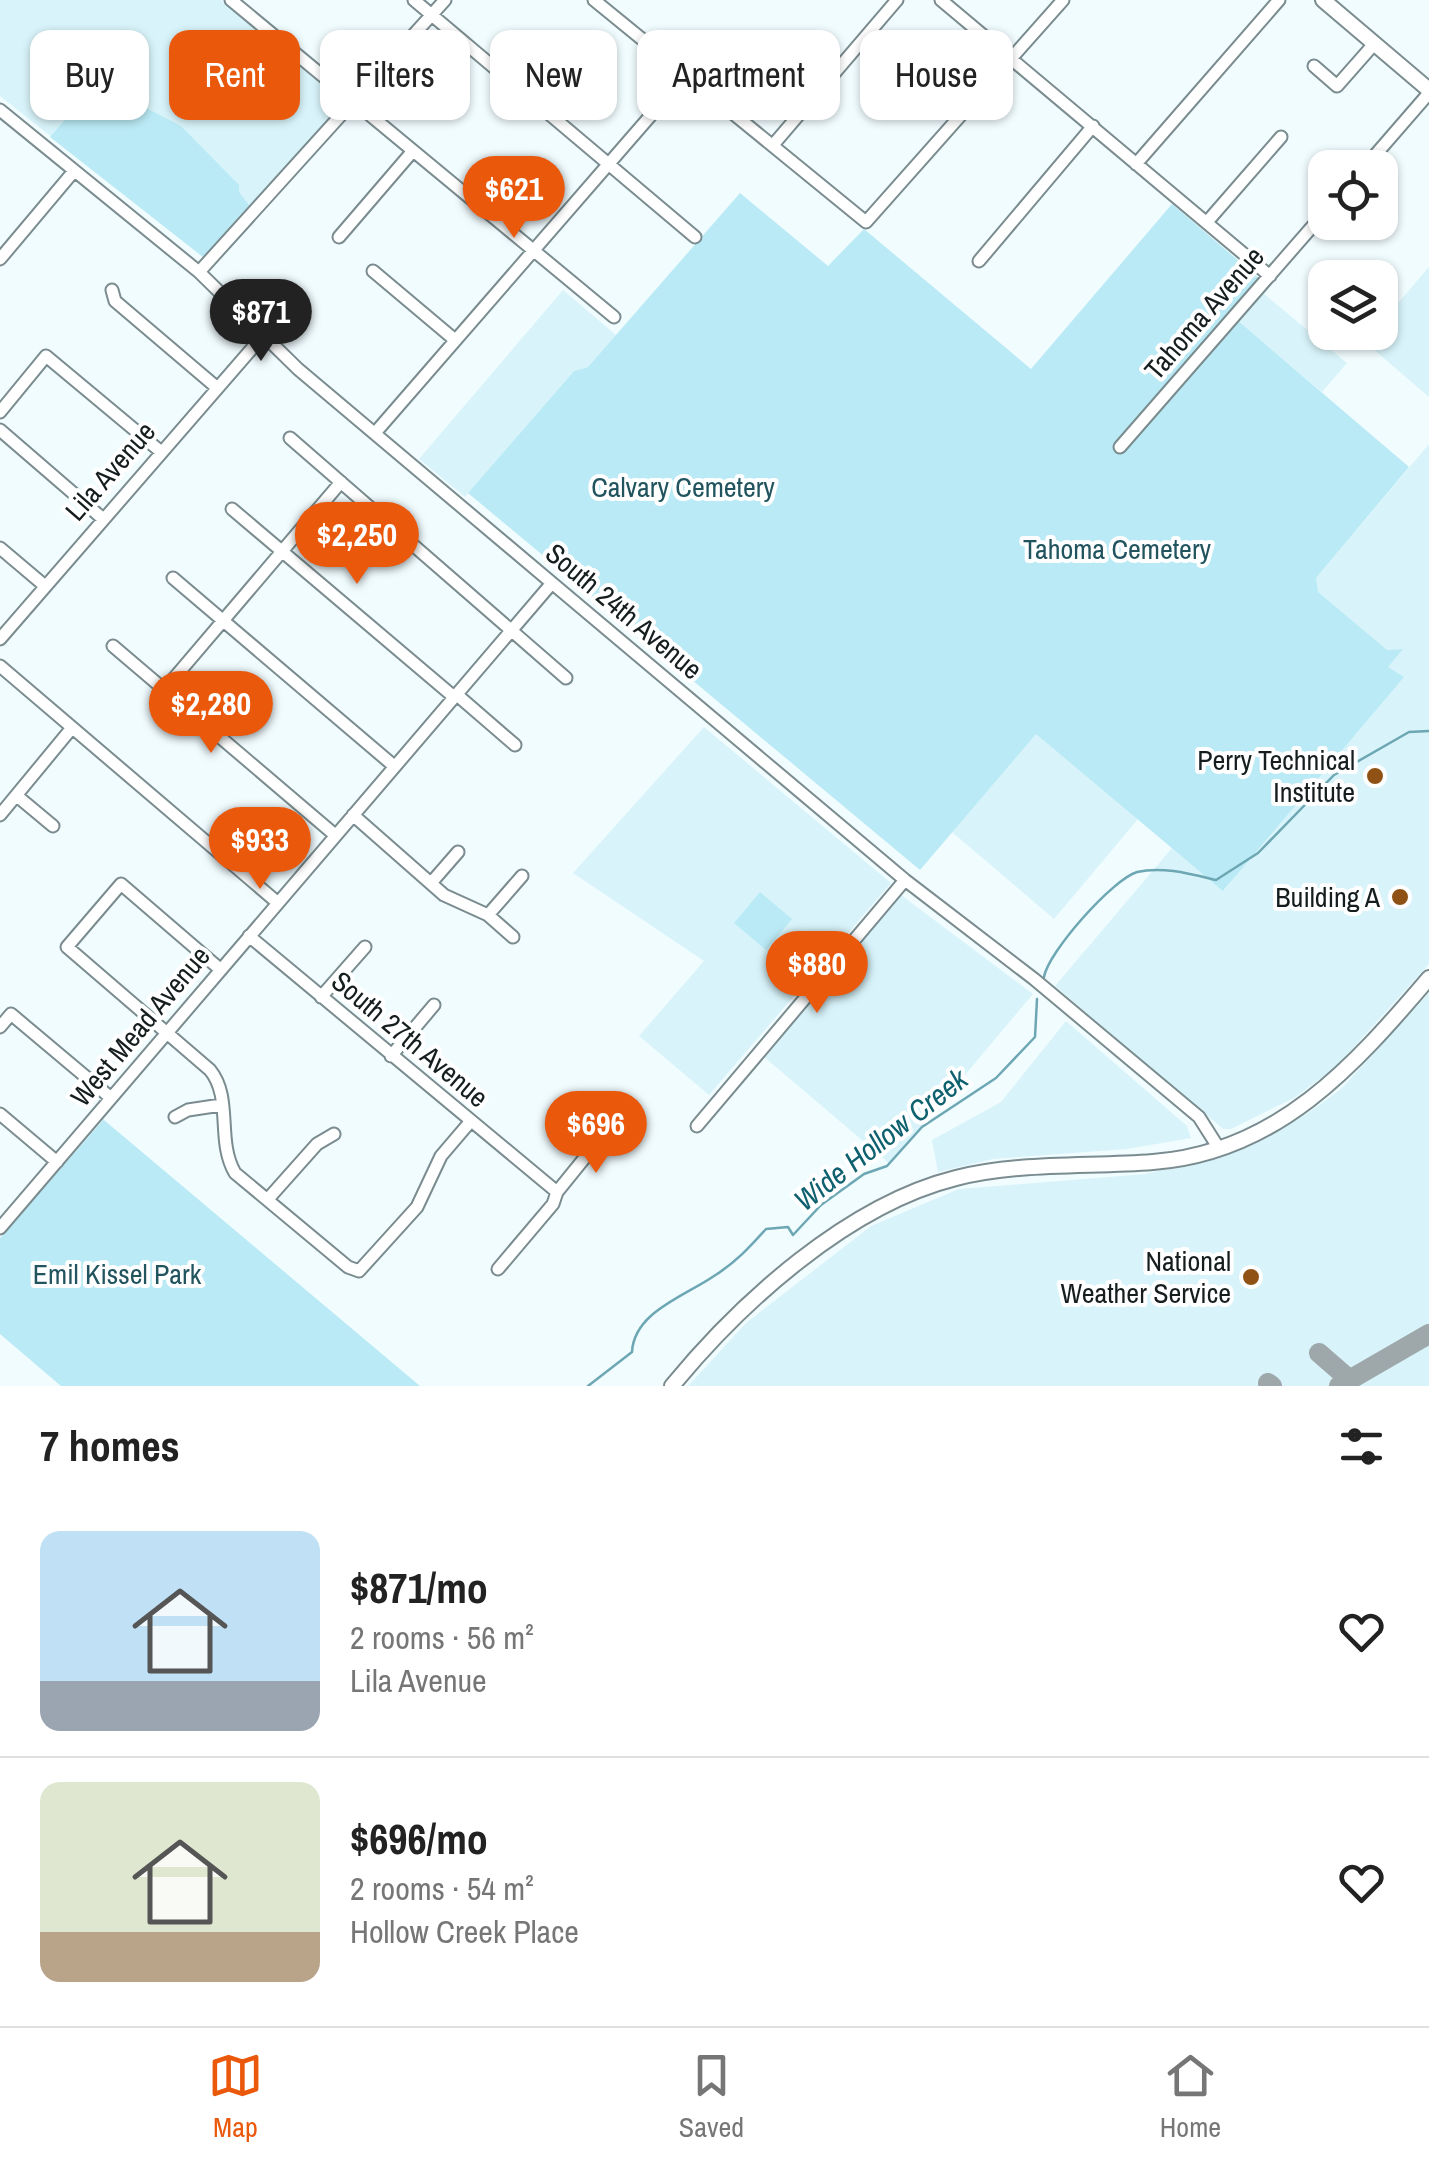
<!DOCTYPE html>
<html lang="en">
<head>
<meta charset="utf-8">
<style>
	body { margin:0; font-family:"Archivo Narrow",sans-serif; background:#f6f6f6; color:#222; height:100vh; display:flex; flex-direction:column; font-size:38px; white-space:nowrap }
	* { box-sizing:border-box; margin:0 }
	p { font-size:32px; color:#767676 }
	.icon { flex:none; width:55px; height:55px; fill:none; stroke:currentColor; stroke-width:2; stroke-linecap:round; stroke-linejoin:round }
	.map { position:relative; height:1386px; overflow:hidden }
	.panel { display:flex; flex-direction:column; background:#fff; flex:1 }
	.panel>* { flex:none }
	.banner { position:absolute; left:30px; top:30px; width:1370px; height:90px; display:flex; gap:20px }
	.controls { position:absolute; left:1308px; top:150px; display:grid; gap:20px }
	.controls a { display:grid; place-items:center; width:90px; height:90px; border-radius:20px; background:#fff; box-shadow:0 2px 8px #0004; font-size:50px }
	.price { position:absolute; translate:-50% -85px; padding:0 22px; border-radius:35px; background:#ea580c; color:#fff; font-size:32px; line-height:65px; filter:drop-shadow(0 2px 5px #0008) }
	.price::after { content:''; position:absolute; left:50%; top:60px; width:30px; height:22px; margin-left:-15px; background:inherit; clip-path:polygon(0 0,100% 0,50% 100%) }
	.price.current { background:#222; color:#fff }
	ul { padding:0; list-style:none }
	li { display:flex; align-items:center; gap:30px; height:250px; padding:0 40px }
	li+li { border-top:2px solid #e0e0e0 }
	li span { display:grid; place-items:center; flex:none; width:280px; height:200px; border-radius:20px; color:#555 }
	li>.icon { margin-inline-start:auto }
	span .icon { width:120px; height:120px; fill:#fffc; stroke-width:1 }
	li b { font-size:42px }
	h2 { display:flex; justify-content:space-between; align-items:center; height:120px; padding:0 40px; font-size:42px }
	.chip { padding:0 35px; border-radius:20px; background:#fff; box-shadow:0 2px 8px #0004; font-size:35px; line-height:90px }
	.chip.current { background:#ea580c; color:#fff }
	.tab-bar { display:flex; justify-content:space-around; align-items:center; height:140px; border-top:2px solid #e0e0e0; background:#fff; font-size:28px; color:#767676 }
	.tab-bar a { display:grid; justify-items:center; gap:5px }
	.tab-bar .current { color:#ea580c }
	.map>svg:first-child { display:block }
	.built { fill:#d8f4fa }
	.green { fill:#baeaf5 }
	.lines { fill:none; stroke-linecap:round; stroke-linejoin:round }
	.stream { stroke:#6da7b3; stroke-width:2.5 }
	.taxiway { stroke:#9ea7aa; stroke-width:20 }
	.minor-casing { stroke:#7a8c8f; stroke-width:15 }
	.major-casing { stroke:#7a8c8f; stroke-width:18 }
	.minor { stroke:#fff; stroke-width:11 }
	.major { stroke:#fff; stroke-width:14 }
	.poi-dot { fill:#8f5214; stroke:#fff; stroke-width:4 }
	.labels { text-anchor:middle; stroke-width:8; stroke-linejoin:round; paint-order:stroke }
	.street-label { font-size:28px; fill:#161d1e; stroke:#fff }
	.park-label { font-size:28px; fill:#21545e; stroke:#fff }
	.poi-label { font-size:28px; fill:#161d1e; stroke:#fff; text-anchor:end }
	.water-label { font-size:30px; font-style:italic; fill:#0f616f; stroke:#fff }
</style>
</head>
<body>
<div class="map">
<svg width="1429" height="1386" viewBox="0 0 1429 1386">
	<rect width="100%" height="100%" fill="#f1fcff"/>
	<path class="built" d="M0,0H221L345,105L203,257L0,96Z
		M1429,267V397L1365,342L1373,333L1380,332V324Z
		M563,290L616,335L588,367L574,371L465,497L419,459Z
		M1262,292L1347,363L1322,392L1237,321Z
		M1429,444V964L1336,1067L1294,1098L1231,1129H1223L1055,986L1172,848L1224,891L1394,673L1388,667L1402,649L1387,651L1317,592L1316,578Z
		M704,727L891,883L709,1095L639,1036L704,961L573,873Z
		M1036,733L1138,819L1054,919L952,832Z
		M901,895L1033,994L890,1164L763,1056Z
		M1429,993V1386H688L746,1323L871,1226L959,1189L1145,1174L1229,1154L1305,1115L1340,1090Z
		M1066,1021L1187,1126L1191,1138L1127,1149L993,1159L938,1172L932,1140L1001,1102Z"/>
	<path class="green" d="M105,74L150,110L181,126L239,185V192L249,205L203,257L50,137Z
		M740,193L828,266L864,229L1031,369L1172,204L1260,279L1230,314L1409,467L1316,578L1318,592L1387,650L1403,649L1388,667L1404,677L1223,891L1036,734L920,870L468,493L574,371L588,367Z
		M760,892L792,919L766,950L734,923Z
		M104,1119V1120L420,1386H61L0,1334V1238Z"/>
	<g class="lines">
		<path class="stream" d="M1044,977C1048,952 1113,879 1137,872C1163,866 1191,874 1216,880L1258,853L1334,775L1409,732L1429,731
			M588,1386L632,1352C634,1312 685,1296 714,1276C735,1263 750,1247 766,1229L788,1227L793,1235L821,1205L864,1174L887,1166L922,1127L996,1078L1035,1037L1037,999"/>
		<path class="taxiway" d="M1319,1353L1350,1380
			M1268,1383L1272,1386
			M1339,1386L1429,1334"/>
		<defs>
			<path id="minor" d="M231,0L614,317
				M414,0L695,237
				M594,0L866,222L1063,0
				M941,0L1270,276
				M1314,66L1337,86L1374,44
				M0,110L199,272L298,369L552,583L905,880L1034,979L1199,1117L1218,1147
				M773,145L897,0
				M1136,164L1279,0
				M1364,168L1429,93
				M1207,222L1281,137
				M339,237L412,152
				M0,259L74,171
				M979,261L1093,126
				M373,271L455,340
				M199,272L445,0
				M112,290L115,301L215,386
				M0,412L46,356L160,451
				M0,430L102,518
				M375,433L685,76
				M290,438L566,678
				M1120,447L1325,212
				M232,509L454,697
				M0,548L45,586
				M173,578L394,766
				M0,639L262,337
				M113,646L335,835
				M0,666L278,903
				M164,690L341,482
				M456,694L515,745
				M17,796L53,826
				M0,815L71,729
				M353,815L444,895L488,915L513,937
				M431,883L458,852
				M488,915L522,876
				M249,936L557,1192L553,1204L498,1269
				M221,970L121,884L67,947L210,1070C233,1098 216,1141 235,1173L348,1267L359,1271L417,1207L441,1156L470,1122
				M321,997L365,947
				M0,1027L11,1014L111,1098
				M391,1056L434,1005
				M0,1114L57,1162
				M175,1117L188,1110L221,1105
				M697,1126L905,880
				M557,1192L604,1134
				M268,1199L317,1144L334,1134
				M0,1228L552,583"/>
			<path id="major" d="M1323,0L1429,90
				M672,1386C741,1302 848,1205 956,1178C1019,1162 1088,1167 1153,1162C1277,1153 1354,1066 1429,978"/>
		</defs>
		<use href="#minor" class="minor-casing"/>
		<use href="#major" class="major-casing"/>
		<use href="#minor" class="minor"/>
		<use href="#major" class="major"/>
	</g>
	<g class="poi-dot">
		<circle cx="1375" cy="776" r="10"/>
		<circle cx="1400" cy="897" r="10"/>
		<circle cx="1251" cy="1277" r="10"/>
	</g>
	<g class="labels">
		<g class="street-label">
			<text transform="translate(1204 313) rotate(-49)" y="10">Tahoma Avenue</text>
			<text transform="translate(110 471) rotate(-49)" y="10">Lila Avenue</text>
			<text transform="translate(624 611) rotate(40)" y="10">South 24th Avenue</text>
			<text transform="translate(140 1026) rotate(-50)" y="10">West Mead Avenue</text>
			<text transform="translate(410 1039) rotate(40)" y="10">South 27th Avenue</text>
		</g>
		<g class="park-label">
			<text x="683" y="497">Calvary Cemetery</text>
			<text x="1117" y="559">Tahoma Cemetery</text>
			<text x="117" y="1284">Emil Kissel Park</text>
		</g>
		<g class="poi-label">
			<text x="1355" y="770">Perry Technical<tspan x="1355" dy="32">Institute</tspan></text>
			<text x="1380" y="907">Building A</text>
			<text x="1231" y="1271">National<tspan x="1231" dy="32">Weather Service</tspan></text>
		</g>
		<g class="water-label">
			<text transform="translate(881 1140) rotate(-38)" y="10">Wide Hollow Creek</text>
		</g>
	</g>
</svg>
<div class="controls">
<a><svg class="icon" aria-label="locate" viewBox="0 0 24 24"><circle cx="12" cy="12" r="6"/><path d="M12 2v4M12 18v4M2 12h4M18 12h4"/></svg></a>
<a><svg class="icon" aria-label="layers" viewBox="0 0 24 24"><path d="M12 4l9 5-9 5-9-5zM3 14l9 5 9-5"/></svg></a>
</div>
<b class="price" style="left:514px;top:241px">$621</b>
<b class="price current" style="left:261px;top:364px">$871</b>
<b class="price" style="left:357px;top:587px">$2,250</b>
<b class="price" style="left:211px;top:756px">$2,280</b>
<b class="price" style="left:260px;top:892px">$933</b>
<b class="price" style="left:817px;top:1016px">$880</b>
<b class="price" style="left:596px;top:1176px">$696</b>
<div class="banner">
<a class="chip">Buy</a>
<a class="chip current">Rent</a>
<a class="chip">Filters</a>
<a class="chip">New</a>
<a class="chip">Apartment</a>
<a class="chip">House</a>
</div>
</div>
<section class="panel">
<h2>7 homes<svg class="icon" aria-label="filters" viewBox="0 0 24 24"><path d="M4 7h16M4 17h16"/><circle cx="9" cy="7" r="2"/><circle cx="15" cy="17" r="2"/></svg></h2>
<ul>
<li><span style="background:linear-gradient(#bfe0f5 75%,#9aa5b1 0)"><svg class="icon" aria-label="home" viewBox="0 0 24 24"><path d="M3 11l9-7 9 7M6 9v11h12V9"/></svg></span><div><b>$871/mo</b><p>2 rooms · 56 m²</p><p>Lila Avenue</p></div><svg class="icon" aria-label="heart" viewBox="0 0 24 24"><path d="M12 20l-8-8c-3-5 5-10 8-4 3-6 11-1 8 4z"/></svg></li>
<li><span style="background:linear-gradient(#dfe7d0 75%,#b9a48a 0)"><svg class="icon" aria-label="home" viewBox="0 0 24 24"><path d="M3 11l9-7 9 7M6 9v11h12V9"/></svg></span><div><b>$696/mo</b><p>2 rooms · 54 m²</p><p>Hollow Creek Place</p></div><svg class="icon" aria-label="heart" viewBox="0 0 24 24"><path d="M12 20l-8-8c-3-5 5-10 8-4 3-6 11-1 8 4z"/></svg></li>
</ul>
</section>
<nav class="tab-bar">
<a class="current"><svg class="icon" aria-label="map" viewBox="0 0 24 24"><path d="M3 6l6-2 6 2 6-2v14l-6 2-6-2-6 2zM9 4v14M15 6v14"/></svg>Map</a>
<a><svg class="icon" aria-label="saved" viewBox="0 0 24 24"><path d="M7 4h10v16l-5-4-5 4z"/></svg>Saved</a>
<a><svg class="icon" aria-label="home" viewBox="0 0 24 24"><path d="M3 11l9-7 9 7M6 9v11h12V9"/></svg>Home</a>
</nav>
</body>
</html>
